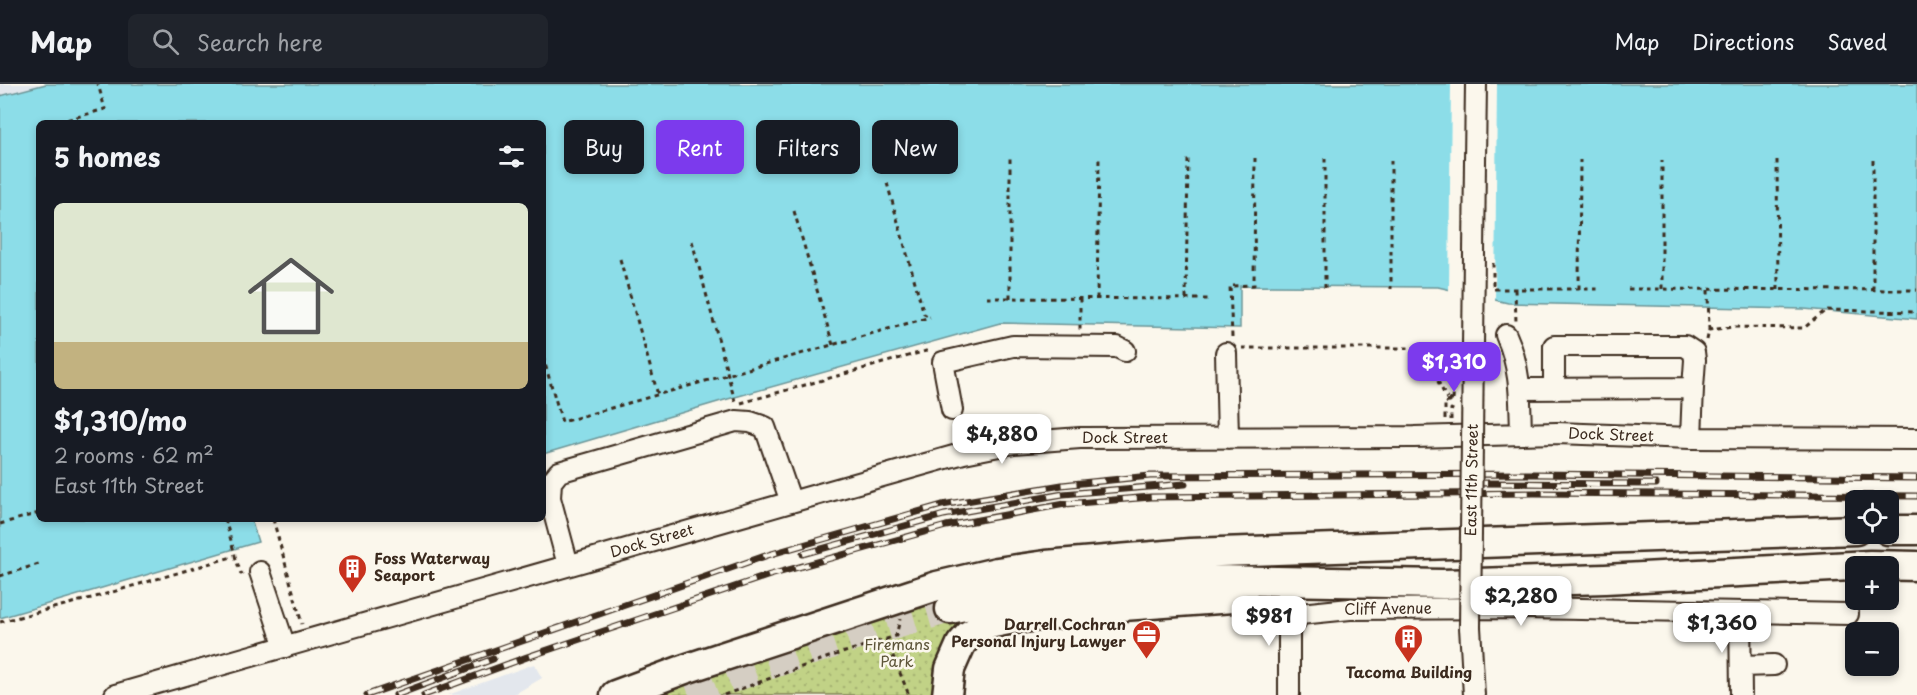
<!DOCTYPE html>
<html lang="en">
<head>
<meta charset="utf-8">
<style>
	body { margin:0; font-family:"Playpen Sans",sans-serif; background:#20242c; color:#f1f3f6; height:100vh; display:flex; flex-direction:column; font-size:22px; white-space:nowrap }
	* { box-sizing:border-box; margin:0 }
	p { font-size:20px; color:#9ea1a6 }
	.icon { flex:none; width:33px; height:33px; fill:none; stroke:currentColor; stroke-width:2; stroke-linecap:round; stroke-linejoin:round }
	.map { position:relative; flex:1; overflow:hidden }
	.sheet { position:absolute; left:36px; top:36px; width:510px; height:402px; display:flex; flex-direction:column; background:#171b24; border-radius:9px; box-shadow:0 3px 9px #0003 }
	.sheet>* { flex:none }
	.top-card { position:absolute; left:564px; top:36px; width:570px; height:54px; display:flex; gap:12px }
	.buttons { position:absolute; left:1845px; top:406px; display:grid; gap:12px }
	.buttons a { display:grid; place-items:center; width:54px; height:54px; border-radius:9px; background:#171b24; box-shadow:0 3px 9px #0003; font-size:30px }
	.price { position:absolute; translate:-50% -51px; padding:0 14px; border-radius:12px; background:#fff; color:#222; font-size:20px; line-height:39px; filter:drop-shadow(0 2px 3px #0008) }
	.price::after { content:''; position:absolute; left:50%; top:36px; width:18px; height:14px; margin-left:-9px; background:inherit; clip-path:polygon(0 0,100% 0,50% 100%) }
	.price.on { background:#7c3aed; color:#fff }
	ul { padding:0; list-style:none }
	li { display:grid; align-content:center; gap:12px; height:318px; padding:0 18px }
	li+li { border-top:2px solid #363941 }
	li span { display:grid; place-items:center; height:186px; border-radius:9px; color:#555 }
	li>.icon { margin-inline-start:auto }
	span .icon { width:108px; height:108px; fill:#fffc; stroke-width:1 }
	li b { font-size:26px }
	h2 { display:flex; justify-content:space-between; align-items:center; height:72px; padding:0 18px; font-size:26px }
	.chip { padding:0 21px; border-radius:9px; background:#171b24; box-shadow:0 3px 9px #0003; font-size:21px; line-height:54px }
	.chip.on { background:#7c3aed; color:#fff }
	header { display:flex; align-items:center; gap:36px; box-sizing:border-box; height:84px; padding:0 30px; background:#171b24; border-bottom:2px solid #363941 }
	header strong { font-size:28px }
	nav { display:flex; gap:33px; margin-inline-start:auto; font-size:21px }
	.search { width:420px; height:54px; background:#20242c; display:flex; align-items:center; gap:15px; box-sizing:border-box; padding:0 21px; border-radius:9px; color:#9ea1a6; font-size:22px }
	.map>svg:first-child { display:block }
	.built { fill:#e3e7ed }
	.grass { fill:url(#grass-dots); stroke:#7e7e52; stroke-width:1.5 }
	.water { fill:#8cdde8; stroke:#6c9597; stroke-width:1.5 }
	.pier { fill:#fbf7ec }
	.lines { fill:none; stroke-linecap:round; stroke-linejoin:round }
	.highway-tunnel { stroke:#d5cec3; stroke-width:28; stroke-dasharray:28 14; stroke-linecap:butt }
	.minor-casing { stroke:#3b2a1e; stroke-width:24 }
	.highway-casing { stroke:#3b2a1e; stroke-width:33 }
	.path { stroke:#3b2a1e; stroke-width:3; stroke-dasharray:4.5 4.5; stroke-linecap:butt }
	.minor { stroke:#fbf7ec; stroke-width:20 }
	.highway { stroke:#fbf7ec; stroke-width:28 }
	.rail-casing { stroke:#3b2a1e; stroke-width:7 }
	.rail { stroke:#fbf7ec; stroke-width:4.5; stroke-dasharray:14; stroke-linecap:butt }
	.minor-bridge-casing { stroke:#3b2a1e; stroke-width:24; stroke-linecap:butt }
	.path-bridge { stroke:#3b2a1e; stroke-width:3; stroke-dasharray:4.5 4.5; stroke-linecap:butt }
	.minor-bridge { stroke:#fbf7ec; stroke-width:20 }
	.labels { text-anchor:middle; stroke-width:5; stroke-linejoin:round; paint-order:stroke }
	.street-label { font-size:15px; fill:#3b2a1e; stroke:#fbf7ec }
	.poi-label { font-size:15px; font-weight:bold; fill:#3b2a1e; stroke:#fbf7ec; text-anchor:start }
	.park-label { font-size:15px; fill:#5c5438; stroke:#fbf7ec }
</style>
</head>
<body>
<header>
<strong>Map</strong>
<div class="search"><svg class="icon" aria-label="search" viewBox="0 0 24 24"><circle cx="10" cy="10" r="6"/><path d="M15 15l6 6"/></svg>Search here</div>
<nav><a>Map</a><a>Directions</a><a>Saved</a></nav>
</header>
<div class="map">
<svg width="1917" height="611" viewBox="0 0 1917 611">
	<defs>
		<pattern id="grass-dots" width="8" height="8" patternUnits="userSpaceOnUse" patternTransform="scale(1.5)"><rect width="8" height="8" fill="#c1d286"/><path d="M2 2h.1M6 6h.1" fill="none" stroke="#a7b473" stroke-width="1.8" stroke-linecap="round"/></pattern>
	</defs>
	<rect width="100%" height="100%" fill="#fbf7ec"/>
	<filter id="ink" filterUnits="userSpaceOnUse"><feTurbulence type="fractalNoise" baseFrequency=".0167" numOctaves="2"/><feDisplacementMap in="SourceGraphic" scale="12" xChannelSelector="R" yChannelSelector="G"/><feConvolveMatrix kernelMatrix="1 2 1 2 8 2 1 2 1" color-interpolation-filters="sRGB"/></filter>
	<g filter="url(#ink)">
		<path class="built" d="M0,0H46L0,12Z
			M534,580L542,594L513,611H448Z"/>
		<path class="grass" d="M938,513L958,544C936,570 939,579 936,611H646Z"/>
		<path class="water" d="M46,0H1917V235L1804,225L1508,219L1438,203L1240,202V244L1000,239L728,315L543,370V39H39V435H251L258,458L0,534V12Z"/>
		<path class="pier" d="M1451,0H1497L1495,219L1449,208Z"/>
		<g class="lines">
			<path class="highway-tunnel" d="M689,611C774,578 862,550 950,525"/>
			<defs>
				<path id="minor" d="M1475,77L1476,0
					M1506,251C1521,284 1520,315 1521,350
					M1226,269L1228,354
					M1520,305L1693,304L1691,354
					M1554,305V262H1685L1694,268L1695,276L1693,304
					M952,326L943,278L1013,262L1117,263L1125,267
					M568,481L550,414L551,398L559,388L736,337L750,338L765,343L791,418
					M260,488L285,563
					M1740,528L1741,611
					M1470,543L1474,611
					M1741,582L1774,581
					M115,611L791,418L964,369L1014,359L1080,354L1414,353L1557,349L1691,354L1917,355
					M1289,611V547L1300,530L1350,525L1526,524L1848,530"/>
				<path id="highway" d="M1888,446H1917
					M950,525L1029,509L1119,498L1214,496L1443,500L1605,495L1870,481L1917,482
					M615,611L685,585L937,502L997,488L1046,481L1190,469L1856,446
					M947,611L950,585L961,560L969,551L989,540L1013,535L1123,522L1233,514"/>
			</defs>
			<use href="#minor" class="minor-casing"/>
			<use href="#highway" class="highway-casing"/>
			<path class="path" d="M59,38L105,25L98,0
				M1325,74V204
				M1391,76V205
				M1777,76L1778,206
				M887,99L924,230L930,233
				M794,127L833,261
				M692,157L736,321
				M620,175L658,311
				M1493,179V205H1599
				M1515,205L1516,239
				M1579,205L1580,76
				M1628,205L1917,206
				M1662,205V76
				M1708,206L1709,246
				M1873,206V76
				M987,214L1210,215
				M1010,214V73
				M1080,214V246
				M1097,215L1099,73
				M1186,215L1188,75
				M1232,253L1230,202L1254,201L1255,74
				M1707,256L1709,246L1733,243L1804,244L1826,226L1917,228
				M1242,264H1421L1447,315
				M543,273L562,338L930,233
				M741,319L926,267L928,272
				M1445,335V318H1453L1454,295
				M1451,336V325L1455,327
				M225,435L235,471
				M273,435L302,540
				M0,440L39,429
				M0,492L42,479
				M0,538L99,512L235,472L241,490L243,489
				M886,555L909,611
				M724,611L829,573L896,552L900,535"/>
			<use href="#minor" class="minor"/>
			<use href="#highway" class="highway"/>
			<defs>
				<path id="rail" d="M1473,399L1656,400
					M803,470L944,431L1063,410L1185,400
					M367,611L768,471L942,421L1062,401L1150,392L1534,390L1917,394
					M396,611L493,575
					M424,611L527,573L770,491L946,442L1065,420L1151,413L1534,409L1917,412"/>
			</defs>
			<use href="#rail" class="rail-casing"/>
			<use href="#rail" class="rail"/>
			<defs>
				<path id="minor-bridge" d="M1470,543L1475,77"/>
			</defs>
			<use href="#minor-bridge" class="minor-bridge-casing"/>
			<path class="path-bridge" d="M1453,316L1447,315V318L1454,317"/>
			<use href="#minor-bridge" class="minor-bridge"/>
		</g>
	</g>
	<defs>
		<symbol id="building-pin" viewBox="-11 -11 22 30"><path d="M0 17L-7.5 6A9.5 9.5 0 1 1 7.5 6Z" fill="#c8321e" stroke="#fbf7ec"/><path d="M-4-6H4V6H1V3H-1V6H-4ZM-2.5-4.3h1.7v1.8h-1.7ZM.8-4.3h1.7v1.8H.8ZM-2.5-1h1.7V.8h-1.7ZM.8-1h1.7V.8H.8Z" fill="#fff"/></symbol>
		<symbol id="office-pin" viewBox="-11 -11 22 30"><path d="M0 17L-7.5 6A9.5 9.5 0 1 1 7.5 6Z" fill="#c8321e" stroke="#fbf7ec"/><path d="M-6-3h4V-5.5h4V-3h4V5H-6ZM-1-4.5V-3h2v-1.5ZM-6 0V1H6V0Z" fill="#fff"/></symbol>
	</defs>
	<g fill-rule="evenodd">
		<use href="#building-pin" x="336" y="468" width="33" height="45"/>
		<use href="#office-pin" x="1130" y="534" width="33" height="45"/>
		<use href="#building-pin" x="1392" y="538" width="33" height="45"/>
	</g>
	<g class="labels">
		<g class="street-label">
			<text transform="translate(1611 351) rotate(2)" y="5">Dock Street</text>
			<text x="1125" y="359">Dock Street</text>
			<text transform="translate(1472 396) rotate(-89)" y="5">East 11th Street</text>
			<text transform="translate(652 457) rotate(-16)" y="5">Dock Street</text>
			<text transform="translate(1388 525) rotate(-1)" y="5">Cliff Avenue</text>
		</g>
		<g class="poi-label">
			<text x="374" y="480">Foss Waterway<tspan x="374" dy="17">Seaport</tspan></text>
			<text x="1126" y="546" text-anchor="end">Darrell Cochran<tspan x="1126" dy="17">Personal Injury Lawyer</tspan></text>
			<text x="1409" y="594" text-anchor="middle">Tacoma Building</text>
		</g>
		<g class="park-label">
			<text x="897" y="566">Firemans<tspan x="897" dy="17">Park</tspan></text>
		</g>
	</g>
</svg>
<div class="buttons">
<a><svg class="icon" aria-label="locate" viewBox="0 0 24 24"><circle cx="12" cy="12" r="6"/><path d="M12 2v4M12 18v4M2 12h4M18 12h4"/></svg></a>
<a>+</a>
<a>−</a>
</div>
<b class="price on" style="left:1454px;top:309px">$1,310</b>
<b class="price" style="left:1002px;top:381px">$4,880</b>
<b class="price" style="left:1521px;top:543px">$2,280</b>
<b class="price" style="left:1269px;top:563px">$981</b>
<b class="price" style="left:1722px;top:570px">$1,360</b>
<div class="top-card">
<a class="chip">Buy</a>
<a class="chip on">Rent</a>
<a class="chip">Filters</a>
<a class="chip">New</a>
</div>
<section class="sheet">
<h2>5 homes<svg class="icon" aria-label="filters" viewBox="0 0 24 24"><path d="M4 7h16M4 17h16"/><circle cx="9" cy="7" r="2"/><circle cx="15" cy="17" r="2"/></svg></h2>
<ul>
<li><span style="background:linear-gradient(#dfe7d0 75%,#c2b280 0)"><svg class="icon" aria-label="home" viewBox="0 0 24 24"><path d="M3 11l9-7 9 7M6 9v11h12V9"/></svg></span><div><b>$1,310/mo</b><p>2 rooms · 62 m²</p><p>East 11th Street</p></div></li>
</ul>
</section>
</div>
</body>
</html>
